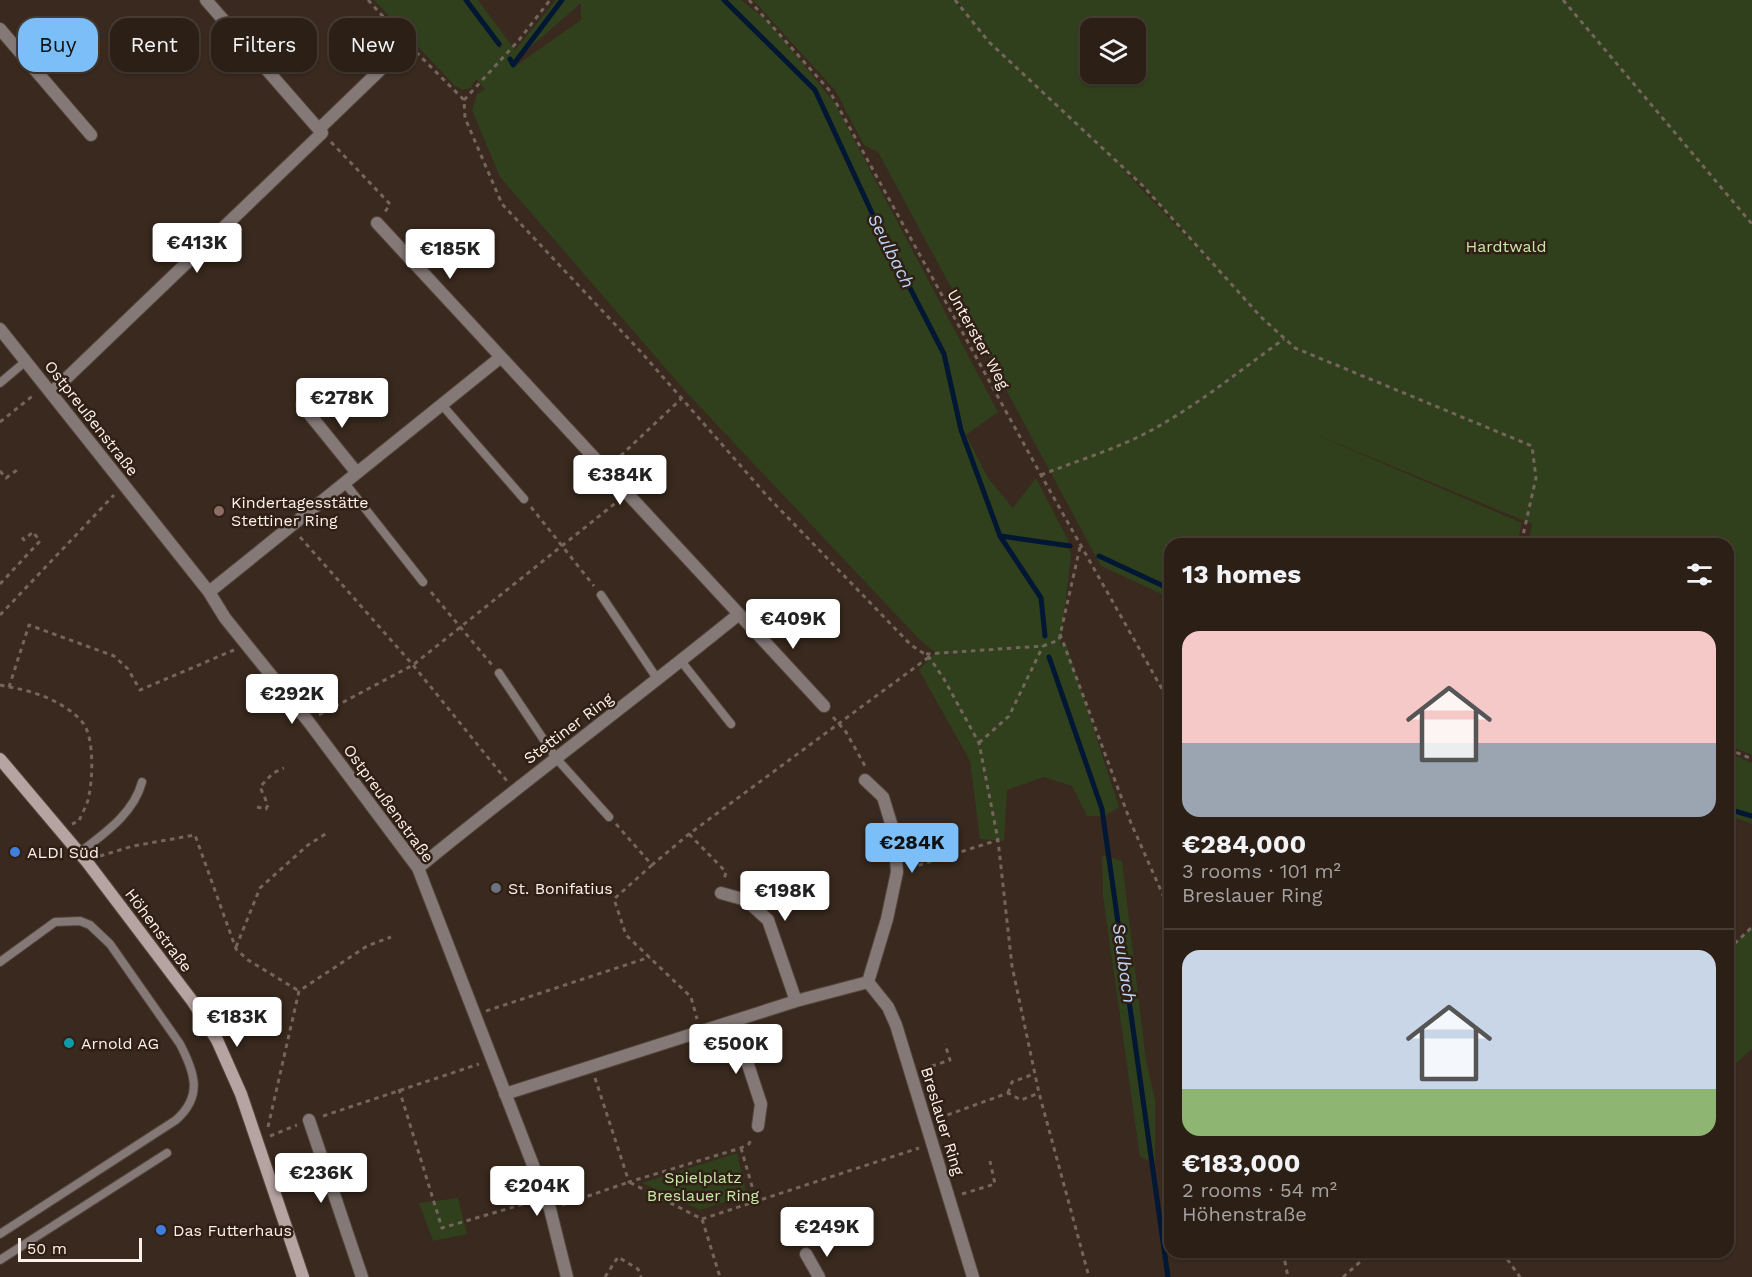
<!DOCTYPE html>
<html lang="en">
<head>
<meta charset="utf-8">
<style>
	body { margin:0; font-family:"Work Sans",sans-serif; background:#372c23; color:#f1f3f6; height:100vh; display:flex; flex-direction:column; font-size:22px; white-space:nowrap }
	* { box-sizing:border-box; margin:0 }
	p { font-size:20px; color:#a6a2a1 }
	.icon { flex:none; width:33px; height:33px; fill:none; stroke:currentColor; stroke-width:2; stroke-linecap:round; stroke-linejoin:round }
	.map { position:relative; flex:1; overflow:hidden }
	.drawer { position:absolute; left:1164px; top:538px; width:570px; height:720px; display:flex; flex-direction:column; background:#2b1f16; border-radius:18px; box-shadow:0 2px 4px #0004,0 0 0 2px #473d35 }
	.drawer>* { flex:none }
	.top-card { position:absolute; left:18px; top:18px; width:570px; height:54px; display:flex; gap:12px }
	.fabs { position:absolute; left:1080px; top:18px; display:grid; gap:12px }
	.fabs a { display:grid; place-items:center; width:66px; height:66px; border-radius:12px; background:#2b1f16; box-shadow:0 2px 4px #0004,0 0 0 2px #473d35; font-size:30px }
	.scale { position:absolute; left:18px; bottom:15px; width:124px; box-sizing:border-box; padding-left:6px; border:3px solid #fcf1ea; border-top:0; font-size:16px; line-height:21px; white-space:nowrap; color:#fcf1ea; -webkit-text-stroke:4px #2f1f15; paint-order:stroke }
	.price { position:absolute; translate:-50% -51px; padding:0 14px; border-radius:6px; background:#fff; color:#222; font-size:20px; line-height:39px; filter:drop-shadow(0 2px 3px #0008) }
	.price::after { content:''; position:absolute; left:50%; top:36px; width:18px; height:14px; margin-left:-9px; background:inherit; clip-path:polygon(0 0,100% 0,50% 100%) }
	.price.selected { background:#7bbef8; color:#111 }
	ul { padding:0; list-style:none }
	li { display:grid; align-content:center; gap:12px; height:318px; padding:0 18px }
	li+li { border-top:2px solid #473d35 }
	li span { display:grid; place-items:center; height:186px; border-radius:18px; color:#555 }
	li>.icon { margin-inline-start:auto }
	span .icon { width:108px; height:108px; fill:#fffc; stroke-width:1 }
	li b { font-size:26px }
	h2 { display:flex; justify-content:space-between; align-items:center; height:72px; padding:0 18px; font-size:26px }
	.pill { padding:0 21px; border-radius:18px; background:#2b1f16; box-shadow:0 2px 4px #0004,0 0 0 2px #473d35; font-size:21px; line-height:54px }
	.pill.selected { background:#7bbef8; color:#111 }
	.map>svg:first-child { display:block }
	.green { fill:#303f1c; fill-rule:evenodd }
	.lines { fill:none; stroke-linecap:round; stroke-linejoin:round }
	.stream { stroke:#021733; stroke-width:5 }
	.lane-casing { stroke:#54453b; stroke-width:10 }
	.street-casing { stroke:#54453b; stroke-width:14 }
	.secondary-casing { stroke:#54453b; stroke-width:14 }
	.path { stroke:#74665c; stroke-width:3; stroke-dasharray:4.5 4.5; stroke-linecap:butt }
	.lane { stroke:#847977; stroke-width:8 }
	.street { stroke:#847977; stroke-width:12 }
	.secondary { stroke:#b6a4a2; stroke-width:12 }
	.education-dot { fill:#8d6e63; stroke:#2f1f15; stroke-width:2 }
	.shop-dot { fill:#3f7fe0; stroke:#2f1f15; stroke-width:2 }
	.worship-dot { fill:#6b7280; stroke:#2f1f15; stroke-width:2 }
	.culture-dot { fill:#0f9aa8; stroke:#2f1f15; stroke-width:2 }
	.labels { text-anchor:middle; stroke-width:5; stroke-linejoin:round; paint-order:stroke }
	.park-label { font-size:16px; fill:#c9e8a8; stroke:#2f1f15 }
	.street-label { font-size:16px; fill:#fcf1ea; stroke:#2f1f15 }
	.poi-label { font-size:16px; fill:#fcf1ea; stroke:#2f1f15; text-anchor:start }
	.water-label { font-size:18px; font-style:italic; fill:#bdd7f9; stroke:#2f1f15 }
</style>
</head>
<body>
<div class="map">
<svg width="1752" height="1277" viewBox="0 0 1752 1277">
	<rect width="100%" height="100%" fill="#39291e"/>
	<path class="green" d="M374,0H463L500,49L502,45L468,0H478L515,50L556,0H741L768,21L834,102L998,412L966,435L988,478L1013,508L1036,478L1068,540L1071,557L1060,646L1066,643L1119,807L1105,816H1087L1072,786L1044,777L1007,790L1004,841L980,839L970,761L919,670L935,652L920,640L687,393L500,177L472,110L477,94L485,89L476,79L471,88L463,90L455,86ZM581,3V20L514,67L511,64Z
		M753,0H954L966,14L956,0H1752V755L1728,745V544H1528L1532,524L1312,433L1522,523L1517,544H1170V598L1101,566L878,152L864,145L835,90ZM1090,28H1136V74H1090ZM1118,164L1143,186L1225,278Z
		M1728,753L1752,763V824L1728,815Z
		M1102,855L1122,861L1146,1060L1155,1100V1164L1140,1157L1103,896Z
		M1752,927V1049L1728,1070V950Z
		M737,1153L747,1195L700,1210L642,1183Z
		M458,1198L467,1234L433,1241L419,1203Z"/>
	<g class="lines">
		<path class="stream" d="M466,0L499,44
			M724,0L815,90L879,228L944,354L961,430L1000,536L1041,598L1045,636
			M510,59L513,65L562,0
			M1001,536L1070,546
			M1099,556L1170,589
			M1049,657L1102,809L1168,1277
			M1728,809L1752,816"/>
		<defs>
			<path id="lane" d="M0,383L26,361
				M442,405L524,499
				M345,483L423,582
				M601,595L658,680
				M681,661L731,724
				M499,673L556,758L609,817
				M79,853C105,833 134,813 142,782
				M0,962L55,922L80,921L90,925L110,944L180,1044C195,1073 203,1096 176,1120L0,1234
				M0,1260L167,1153"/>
			<path id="street" d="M0,29L91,135
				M319,129L404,47
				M377,223L501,357
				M0,329L209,592L225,618L308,721L418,868L550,1209L567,1277
				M51,393L322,133L206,0
				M302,405L357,473
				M209,592L501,357L739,614C633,700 523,782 418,868
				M739,614L824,706
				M865,780L883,797L894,833L897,872L887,919L868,982
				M721,893L746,900L768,920L796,1001
				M734,1022L761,1104L758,1126
				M505,1094L796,1001L868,982L888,1007L896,1025L973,1277
				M309,1120L362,1277
				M806,1254L819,1277"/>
			<path id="secondary" d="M0,759L87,862L193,1002L217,1040L241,1094L303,1277"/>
		</defs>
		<use href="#lane" class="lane-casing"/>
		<use href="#street" class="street-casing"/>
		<use href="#secondary" class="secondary-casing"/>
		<path class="path" d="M368,0L399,34
			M749,0L829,90L1041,475L1170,703
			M955,0L989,42L1143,186L1261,317L1295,348L1532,446L1536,478L1521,544
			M1563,0L1752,224
			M416,52L464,100L465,118L502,204L641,352L768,497L911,645L929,657L944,679L979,743L998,840L1012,966L1039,1093L1089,1277
			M464,100L519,40L550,0
			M331,142L390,204L385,212
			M0,422L35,394
			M614,462L681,399
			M0,471L6,478L17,470
			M1041,475C1076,461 1114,450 1148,432C1197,406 1239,371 1284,339
			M531,507L594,586
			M300,537L413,665L507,781
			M0,584L40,541L33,532L24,540L20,534
			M431,592L492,665
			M0,615L114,495
			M1060,634L1131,823L1170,911
			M926,654L1043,646L1059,640L1080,547
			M0,685L9,687L29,625L114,656L128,669L140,690L234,650
			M9,687C34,691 66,702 83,723C94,737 93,778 89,795C88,804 82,813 79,821L72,824
			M319,715L413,665L618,501
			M833,717L846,732L865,766
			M979,743L1009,716L1043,646
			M1728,749L1752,759
			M257,807L266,809L268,805L260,787L273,773L284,768
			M616,824L652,865L689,834L929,657
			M689,834L726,872L724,880
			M100,856L133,846L195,835L236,949L248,960L299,991
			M652,865L614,899L626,935L691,997L697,1019
			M910,868L998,840
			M236,947L260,888L308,845L327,833
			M1728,950L1752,927
			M486,1011L650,957
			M923,1069L950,1060L945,1044
			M595,1078L629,1182L741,1148L749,1144L752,1137
			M399,1089L442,1228L534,1201
			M1008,1093L1012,1082L1034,1074
			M323,1116L479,1064
			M939,1118L1008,1093L1021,1100L1039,1093
			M268,1127L299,991L367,946L391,937
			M270,1136L297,1125
			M741,1148L756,1200
			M962,1194L995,1184L990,1161
			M562,1205L629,1182L702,1219L720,1277
			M702,1219L919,1148
			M1283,1252L1288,1277
			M1502,1252L1520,1277
			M605,1277L618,1257L638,1269L641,1277
			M1343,1277L1371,1252"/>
		<use href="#lane" class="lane"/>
		<use href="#street" class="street"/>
		<use href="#secondary" class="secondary"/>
	</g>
	<circle class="education-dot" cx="219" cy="511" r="6"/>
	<g class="shop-dot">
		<circle cx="15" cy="852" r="6"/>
		<circle cx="161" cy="1230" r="6"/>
	</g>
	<circle class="worship-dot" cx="496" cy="888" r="6"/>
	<circle class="culture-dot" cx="69" cy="1043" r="6"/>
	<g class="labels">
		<g class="park-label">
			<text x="1506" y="252">Hardtwald</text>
			<text x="703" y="1183">Spielplatz<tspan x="703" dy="18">Breslauer Ring</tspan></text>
		</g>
		<g class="street-label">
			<text transform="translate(979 339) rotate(61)" y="6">Unterster Weg</text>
			<text transform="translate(92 418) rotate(52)" y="6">Ostpreußenstraße</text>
			<text transform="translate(568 728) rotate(-37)" y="6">Stettiner Ring</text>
			<text transform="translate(389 803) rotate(54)" y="6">Ostpreußenstraße</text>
			<text transform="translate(159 930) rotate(53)" y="6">Höhenstraße</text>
			<text transform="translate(943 1121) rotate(73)" y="6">Breslauer Ring</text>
		</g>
		<g class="poi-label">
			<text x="231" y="508">Kindertagesstätte<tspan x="231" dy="18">Stettiner Ring</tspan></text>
			<text x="27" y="858">ALDI Süd</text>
			<text x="508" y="894">St. Bonifatius</text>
			<text x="81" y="1049">Arnold AG</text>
			<text x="173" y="1236">Das Futterhaus</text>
		</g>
		<g class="water-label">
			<text transform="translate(891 251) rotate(63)" y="6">Seulbach</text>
			<text transform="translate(1124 963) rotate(82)" y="6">Seulbach</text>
		</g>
	</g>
</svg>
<div class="fabs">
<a><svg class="icon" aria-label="layers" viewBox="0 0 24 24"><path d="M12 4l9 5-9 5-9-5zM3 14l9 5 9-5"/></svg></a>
</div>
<div class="scale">50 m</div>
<b class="price" style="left:197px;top:274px">€413K</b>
<b class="price" style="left:450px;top:280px">€185K</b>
<b class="price" style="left:342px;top:429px">€278K</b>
<b class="price" style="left:620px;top:506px">€384K</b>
<b class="price" style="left:793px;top:650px">€409K</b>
<b class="price" style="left:292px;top:725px">€292K</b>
<b class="price selected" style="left:912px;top:874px">€284K</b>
<b class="price" style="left:785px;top:922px">€198K</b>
<b class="price" style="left:237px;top:1048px">€183K</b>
<b class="price" style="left:736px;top:1075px">€500K</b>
<b class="price" style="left:321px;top:1204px">€236K</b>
<b class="price" style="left:537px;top:1217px">€204K</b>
<b class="price" style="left:827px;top:1258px">€249K</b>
<div class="top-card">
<a class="pill selected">Buy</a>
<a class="pill">Rent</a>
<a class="pill">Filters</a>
<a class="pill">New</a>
</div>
<section class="drawer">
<h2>13 homes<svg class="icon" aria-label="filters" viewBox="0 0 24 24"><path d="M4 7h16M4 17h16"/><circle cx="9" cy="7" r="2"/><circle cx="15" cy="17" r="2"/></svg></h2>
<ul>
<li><span style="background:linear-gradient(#f6c9c9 60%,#9aa5b1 0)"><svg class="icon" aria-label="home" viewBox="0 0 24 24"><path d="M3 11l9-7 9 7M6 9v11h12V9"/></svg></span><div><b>€284,000</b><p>3 rooms · 101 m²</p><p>Breslauer Ring</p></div></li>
<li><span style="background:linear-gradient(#c9d6e8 75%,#8fb573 0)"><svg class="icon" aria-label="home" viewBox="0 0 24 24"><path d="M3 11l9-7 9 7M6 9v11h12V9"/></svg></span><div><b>€183,000</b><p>2 rooms · 54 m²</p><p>Höhenstraße</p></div></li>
</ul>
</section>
</div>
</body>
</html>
